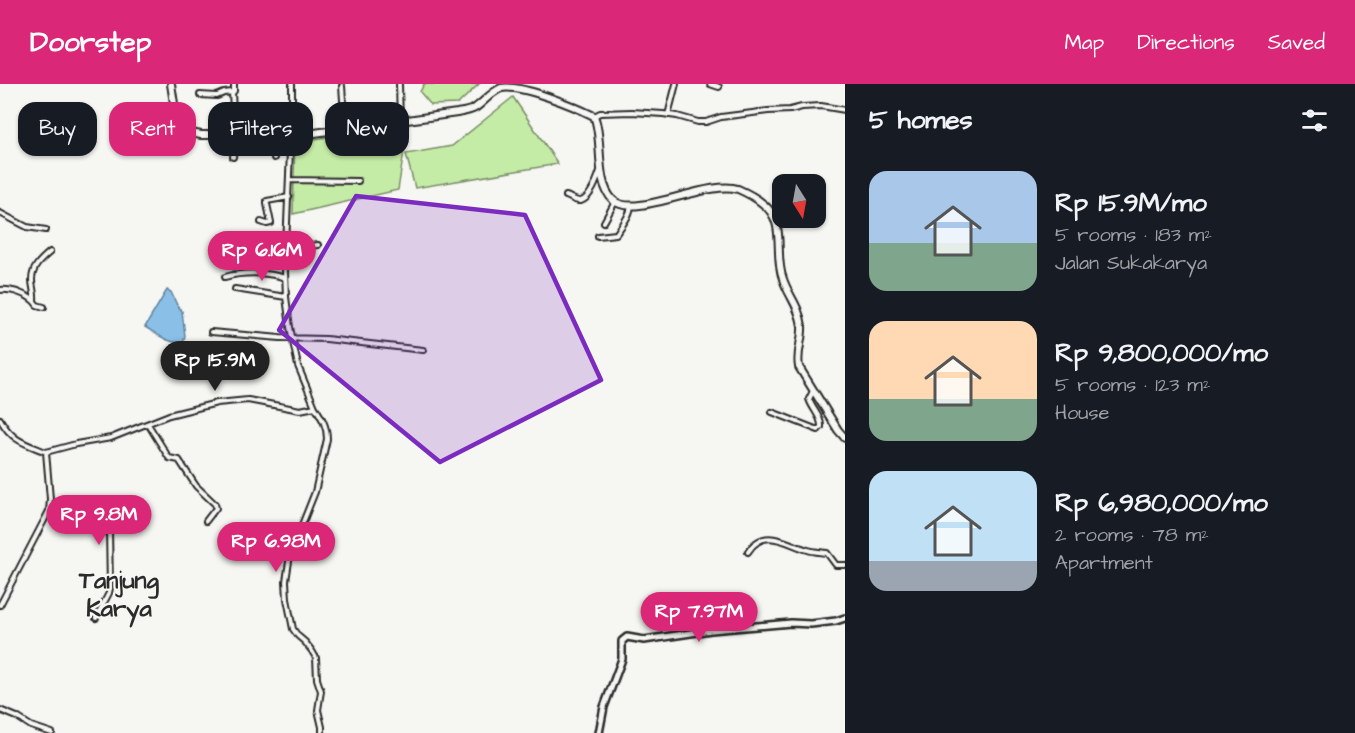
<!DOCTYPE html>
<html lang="en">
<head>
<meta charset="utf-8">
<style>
	body { margin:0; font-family:"Architects Daughter",sans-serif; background:#242831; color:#f1f3f6; height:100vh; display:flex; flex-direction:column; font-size:22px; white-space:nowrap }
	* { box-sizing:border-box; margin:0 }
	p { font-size:20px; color:#9ea1a6 }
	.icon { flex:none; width:33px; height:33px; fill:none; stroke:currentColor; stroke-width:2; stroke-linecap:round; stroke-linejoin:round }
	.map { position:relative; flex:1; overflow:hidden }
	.details { display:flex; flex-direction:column; background:#171b24; width:510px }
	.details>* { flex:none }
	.hud { position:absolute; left:18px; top:18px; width:570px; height:54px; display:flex; gap:12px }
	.needle { width:39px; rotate:169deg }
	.controls { position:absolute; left:772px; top:90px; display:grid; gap:12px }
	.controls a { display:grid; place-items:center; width:54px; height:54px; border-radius:12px; background:#171b24; box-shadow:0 2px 4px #0004; font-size:30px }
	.price { position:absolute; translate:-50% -51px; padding:0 14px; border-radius:21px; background:#db2777; color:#fff; font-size:20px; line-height:39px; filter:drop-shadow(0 2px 3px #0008) }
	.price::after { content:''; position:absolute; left:50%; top:36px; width:18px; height:14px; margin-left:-9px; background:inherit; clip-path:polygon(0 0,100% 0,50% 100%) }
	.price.selected { background:#222; color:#fff }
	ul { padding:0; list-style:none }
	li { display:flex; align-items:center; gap:18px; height:150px; padding:0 24px }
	li span { display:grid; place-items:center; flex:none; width:168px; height:120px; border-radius:18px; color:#555 }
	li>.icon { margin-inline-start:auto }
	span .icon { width:72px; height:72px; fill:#fffc; stroke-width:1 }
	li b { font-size:26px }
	h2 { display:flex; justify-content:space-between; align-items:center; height:72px; padding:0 24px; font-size:26px }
	.tag { padding:0 21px; border-radius:18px; background:#171b24; box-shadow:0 2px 4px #0004; font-size:21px; line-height:54px }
	.tag.selected { background:#db2777; color:#fff }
	header { display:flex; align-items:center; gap:36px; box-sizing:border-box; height:84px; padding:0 30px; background:#db2777; color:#fff }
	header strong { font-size:28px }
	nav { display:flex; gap:33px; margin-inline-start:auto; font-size:21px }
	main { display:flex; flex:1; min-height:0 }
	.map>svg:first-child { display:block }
	.green { fill:#c5eca6; stroke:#788c68; stroke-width:1.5 }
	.water { fill:#8ac0e8; stroke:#64849c; stroke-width:1.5 }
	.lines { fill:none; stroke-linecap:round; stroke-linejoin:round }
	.minor-casing { stroke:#2b2b2b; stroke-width:8 }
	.tertiary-casing { stroke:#2b2b2b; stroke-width:10 }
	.secondary-casing { stroke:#2b2b2b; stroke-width:10 }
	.minor { stroke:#f6f6f2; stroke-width:4 }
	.tertiary { stroke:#f6f6f2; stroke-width:5 }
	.secondary { stroke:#f6f6f2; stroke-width:6 }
	.marked { fill:#7b2cbf; fill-opacity:0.2; stroke:#7b2cbf; stroke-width:4.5; stroke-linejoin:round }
	.labels { text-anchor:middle; stroke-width:4.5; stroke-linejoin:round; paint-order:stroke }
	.quarter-label { font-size:24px; font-weight:bold; fill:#2b2b2b; stroke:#f6f6f2 }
</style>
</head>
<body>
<header>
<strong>Doorstep</strong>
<nav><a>Map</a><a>Directions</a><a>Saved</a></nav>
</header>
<main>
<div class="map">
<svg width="845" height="649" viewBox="0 0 845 649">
	<rect width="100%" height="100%" fill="#f6f6f2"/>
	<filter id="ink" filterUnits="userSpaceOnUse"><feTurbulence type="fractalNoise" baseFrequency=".0167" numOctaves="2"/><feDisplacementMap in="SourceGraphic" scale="12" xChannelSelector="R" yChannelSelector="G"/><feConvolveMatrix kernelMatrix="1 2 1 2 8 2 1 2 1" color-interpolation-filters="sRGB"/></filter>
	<g filter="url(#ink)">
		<path class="green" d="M424,0H479L458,20L431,21L420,8Z
			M513,13L558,80L415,104L406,70L452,62Z
			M408,41L398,106L293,130L295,58Z"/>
		<path class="water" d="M243,174H260L259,189L234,190L232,178Z
			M167,206L171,208L177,221L182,227L185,252L183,259C169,260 157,250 145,243Z"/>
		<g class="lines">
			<defs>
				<path id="minor" d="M399,0L400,37
					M710,0L719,3
					M342,2L345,45
					M200,11L217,12L224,9L232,8
					M668,31L676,0
					M594,32L600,29L632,28L663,30L677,32L698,38H706L721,33L768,27L790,26L802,23L821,22L845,26
					M248,51L249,29
					M233,73L235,59L232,9L234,7V0
					M274,74V51
					M289,96L358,97
					M566,112C570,113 576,118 581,117C591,114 597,96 600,87
					M0,129L27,143L46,146
					M261,138L267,140L271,139L267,120V117L289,113
					M604,138L615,118
					M598,152L616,150C622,142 630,132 631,122
					M286,165L318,161
					M225,193C242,188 268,188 285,194
					M235,205L286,213
					M0,206C12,205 31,211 37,221L44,223
					M34,216C35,209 32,203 32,196C32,183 41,176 50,168
					M211,248L280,254L326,255L423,266
					M315,323C322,334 327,342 327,355L315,408L290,471L286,497L287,515L293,545L298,552L305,558L312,567L316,574L317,595L321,607L318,626L322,643V649
					M772,328L818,346L821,343C822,333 812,325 809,315L813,307
					M0,335C12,357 24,359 46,368
					M148,340L169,374L179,376L196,402L215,420L216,424L206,437
					M49,427L68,431L84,429L90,435H102L109,445L110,504L109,509L96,534
					M748,468C764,442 787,460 808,466C814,468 821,468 827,469L836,481H845
					M0,521L49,427L50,415L46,368L76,360L111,354L169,331L217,319L248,316L300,326L315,323L298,282L290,243L286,213L285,187L290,67L289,48L292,27V0
					M0,626L17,633L31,642L52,649"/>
				<path id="tertiary" d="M599,649L604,623L622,575V557L627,553L644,556L711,546L791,539L811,540L836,537L845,534"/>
				<path id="secondary" d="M171,0L175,26L181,38L191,49L201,51H300L457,29C463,28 470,27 475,24C484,18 490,9 501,4C521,0 574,22 594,32C604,55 594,97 613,116C634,136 709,95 738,105C747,109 755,113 762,119C788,138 773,169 783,195C789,213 799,221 802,242C803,256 796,268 799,283L838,346L845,354"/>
			</defs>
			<use href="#minor" class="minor-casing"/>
			<use href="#tertiary" class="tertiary-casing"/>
			<use href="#secondary" class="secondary-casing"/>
			<use href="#minor" class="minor"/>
			<use href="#tertiary" class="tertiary"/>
			<use href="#secondary" class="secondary"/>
		</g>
	</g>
	<path class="marked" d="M356,112L525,131L601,296L440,378L279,246Z"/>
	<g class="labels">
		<g class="quarter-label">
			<text x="119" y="504">Tanjung<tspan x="119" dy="28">Karya</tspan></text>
		</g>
	</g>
</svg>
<div class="controls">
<a><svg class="needle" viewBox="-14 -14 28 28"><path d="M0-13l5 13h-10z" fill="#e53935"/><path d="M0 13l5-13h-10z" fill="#9ea1a6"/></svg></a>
</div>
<b class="price" style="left:262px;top:198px">Rp 6.16M</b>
<b class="price selected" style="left:215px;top:308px">Rp 15.9M</b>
<b class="price" style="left:99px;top:462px">Rp 9.8M</b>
<b class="price" style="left:276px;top:489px">Rp 6.98M</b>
<b class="price" style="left:699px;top:559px">Rp 7.97M</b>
<div class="hud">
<a class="tag">Buy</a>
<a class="tag selected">Rent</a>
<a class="tag">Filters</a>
<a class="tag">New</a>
</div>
</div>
<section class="details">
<h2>5 homes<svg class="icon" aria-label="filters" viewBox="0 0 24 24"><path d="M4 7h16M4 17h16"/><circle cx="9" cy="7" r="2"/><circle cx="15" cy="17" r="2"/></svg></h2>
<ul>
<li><span style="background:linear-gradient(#a9c7e8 60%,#7fa58c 0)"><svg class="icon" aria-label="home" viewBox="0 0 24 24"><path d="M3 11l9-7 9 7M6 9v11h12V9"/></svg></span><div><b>Rp 15.9M/mo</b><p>5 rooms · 183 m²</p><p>Jalan Sukakarya</p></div></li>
<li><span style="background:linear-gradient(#ffd9b3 65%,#7fa58c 0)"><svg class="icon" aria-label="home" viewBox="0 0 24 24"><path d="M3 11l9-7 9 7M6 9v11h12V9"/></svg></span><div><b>Rp 9,800,000/mo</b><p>5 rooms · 123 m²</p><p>House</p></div></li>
<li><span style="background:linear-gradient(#bfe0f5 75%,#9aa5b1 0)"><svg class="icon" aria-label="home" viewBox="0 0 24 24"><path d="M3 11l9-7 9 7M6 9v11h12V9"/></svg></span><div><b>Rp 6,980,000/mo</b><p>2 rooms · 78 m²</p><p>Apartment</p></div></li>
</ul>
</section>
</main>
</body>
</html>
